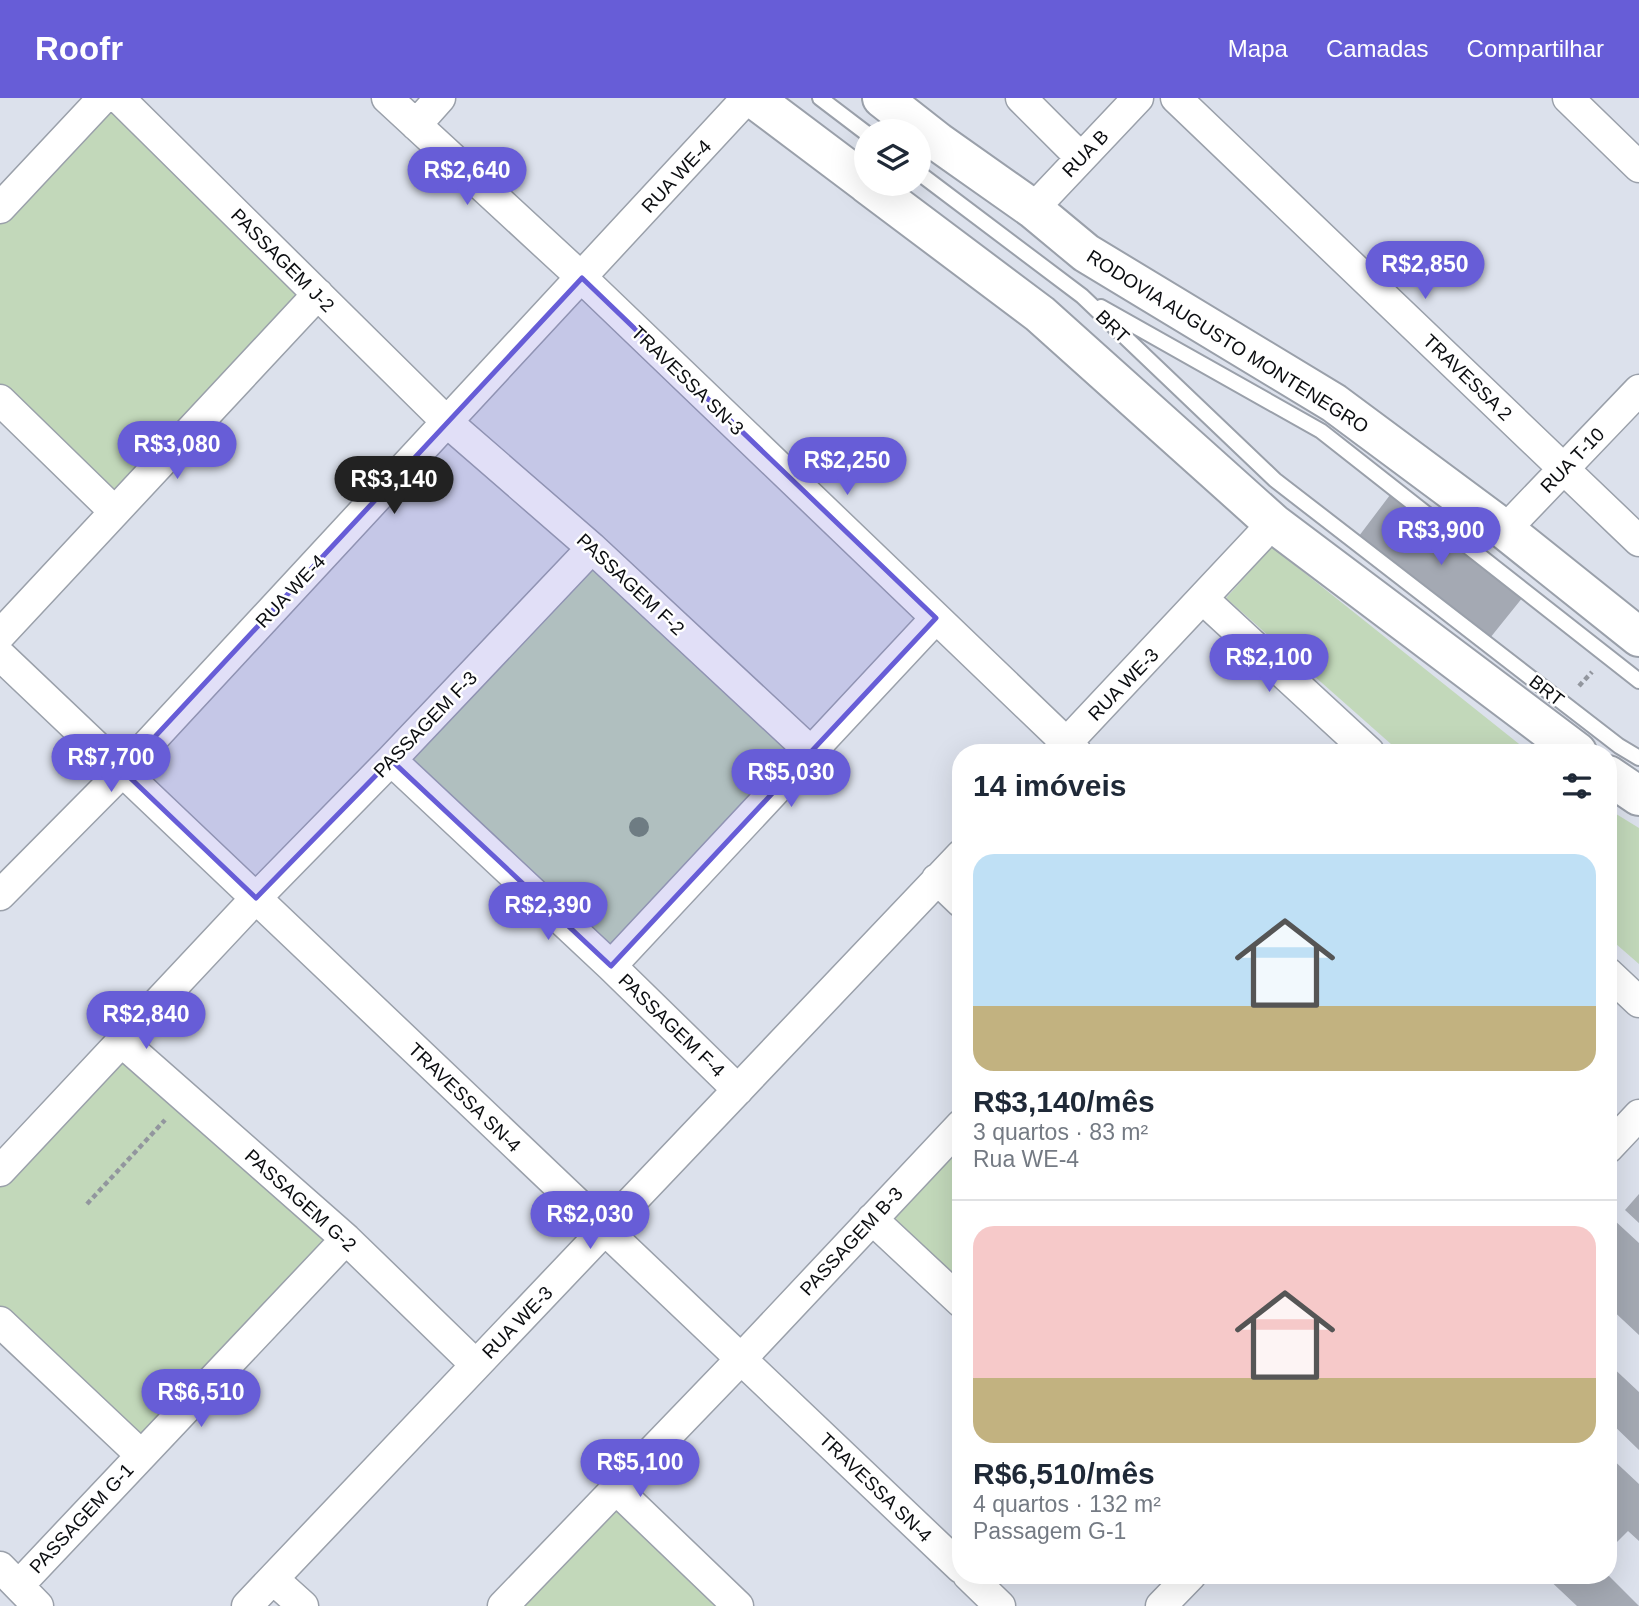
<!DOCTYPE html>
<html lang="pt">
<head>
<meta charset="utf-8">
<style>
	body { margin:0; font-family:Helvetica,sans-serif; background:#f2f2f3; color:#1f2937; height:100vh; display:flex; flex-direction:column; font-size:26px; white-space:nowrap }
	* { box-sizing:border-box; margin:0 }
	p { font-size:23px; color:#747a83 }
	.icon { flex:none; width:38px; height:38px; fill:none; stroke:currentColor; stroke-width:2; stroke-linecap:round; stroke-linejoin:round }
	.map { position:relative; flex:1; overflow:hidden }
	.drawer { position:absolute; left:952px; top:646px; width:665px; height:840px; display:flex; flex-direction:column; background:#fff; border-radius:28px; box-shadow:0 7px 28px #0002 }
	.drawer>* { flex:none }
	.fabs { position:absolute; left:854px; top:21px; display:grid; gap:14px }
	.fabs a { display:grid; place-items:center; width:77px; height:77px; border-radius:50%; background:#fff; box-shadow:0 7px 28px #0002; font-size:35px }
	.price { position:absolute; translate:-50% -60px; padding:0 16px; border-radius:24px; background:#675dd7; color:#fff; font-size:23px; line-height:46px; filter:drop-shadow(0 2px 4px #0008) }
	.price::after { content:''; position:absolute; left:50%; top:42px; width:21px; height:16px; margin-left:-10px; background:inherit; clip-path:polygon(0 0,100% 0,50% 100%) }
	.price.selected { background:#222; color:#fff }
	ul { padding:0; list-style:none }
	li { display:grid; align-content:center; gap:14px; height:371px; padding:0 21px }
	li+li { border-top:2px solid #e0e1e3 }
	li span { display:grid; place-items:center; height:217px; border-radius:21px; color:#555 }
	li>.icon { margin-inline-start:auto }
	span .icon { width:126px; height:126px; fill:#fffc; stroke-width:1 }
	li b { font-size:30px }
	h2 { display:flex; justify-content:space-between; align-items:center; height:84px; padding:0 21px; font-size:30px }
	header { display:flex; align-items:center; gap:42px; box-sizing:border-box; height:98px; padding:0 35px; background:#675dd7; color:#fff }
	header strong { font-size:33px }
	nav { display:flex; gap:38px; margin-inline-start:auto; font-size:24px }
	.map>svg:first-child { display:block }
	.green { fill:#c2d8ba }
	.building { fill:#a4a9b3 }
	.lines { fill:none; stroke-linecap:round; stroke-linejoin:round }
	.service-casing { stroke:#9aa0aa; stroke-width:18 }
	.minor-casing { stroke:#9aa0aa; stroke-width:33 }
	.primary-casing { stroke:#9aa0aa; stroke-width:42 }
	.path { stroke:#92969e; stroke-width:4.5; stroke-dasharray:5 3.5; stroke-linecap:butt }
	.service { stroke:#fff; stroke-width:14 }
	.minor { stroke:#fff; stroke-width:30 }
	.primary { stroke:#fff; stroke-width:38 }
	.tree { fill:#70846f }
	.marked { fill:#675dd7; fill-opacity:0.2; stroke:#675dd7; stroke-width:5; stroke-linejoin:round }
	.labels { text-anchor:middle; stroke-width:5; stroke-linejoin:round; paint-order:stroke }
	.street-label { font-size:19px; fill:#0c0e11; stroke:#fff }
</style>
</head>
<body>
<header>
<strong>Roofr</strong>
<nav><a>Mapa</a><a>Camadas</a><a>Compartilhar</a></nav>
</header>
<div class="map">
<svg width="1639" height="1508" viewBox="0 0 1639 1508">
	<rect width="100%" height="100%" fill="#dce1ec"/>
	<path class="green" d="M103,0L318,196L114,413L0,302V110Z
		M1272,449L1529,654H1400L1226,500Z
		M592,450L810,653L611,868L391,662Z
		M1608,711L1639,730V866L1608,839Z
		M121,943L346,1141L141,1357L0,1224V1073Z
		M961,1027V1204L872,1121Z
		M615,1390L738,1508H504Z"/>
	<path class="building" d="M1390,397L1523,499L1490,540L1359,438Z
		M1639,1096V1125L1625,1112Z
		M1613,1121L1639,1145V1237L1608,1208V1126Z
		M1608,1265L1639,1294V1352L1608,1322Z
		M1608,1357L1639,1386V1443L1628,1433L1608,1453V1432L1617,1423L1608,1415Z
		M1544,1477H1608L1639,1508H1577Z"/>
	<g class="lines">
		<defs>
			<path id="service" d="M820,0L866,35
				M919,75L1082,198L1275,382L1619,648L1639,660
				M1101,209L1321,333L1639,583"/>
			<path id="minor" d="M119,0L447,324L592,450L810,653
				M387,0L582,180L1076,654
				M1021,0L1081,60
				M1176,0L1639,443
				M1568,0L1639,69
				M416,27L440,0
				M0,110L103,0
				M1033,111L1138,0
				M0,302L114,413
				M1505,432L1639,292
				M1203,501L1369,654
				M0,537L318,196
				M0,557L961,1470
				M1058,654L1273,425
				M391,662L611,868L738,992
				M937,781L961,804
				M0,797L123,673L747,0
				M611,868L936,520
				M1608,875L1639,904
				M121,943L346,1141L476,1267
				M1608,1050L1639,1017
				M0,1073L256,800L391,662L592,450
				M872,1121L961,1204
				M0,1224L141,1357
				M615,1390L738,1508
				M0,1469L38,1508
				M968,1477L1000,1508
				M273,1481L303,1508
				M19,1487L346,1141
				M247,1508L961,757
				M503,1508L742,1260L961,1027
				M1161,1508L1191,1477"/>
			<path id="primary" d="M753,0L866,85
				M882,0L938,44L1033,111L1086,155L1334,305L1505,432L1639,539
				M867,86L1040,216L1273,425L1577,654
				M1608,677L1639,698"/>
		</defs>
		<use href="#service" class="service-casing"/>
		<use href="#minor" class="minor-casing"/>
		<use href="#primary" class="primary-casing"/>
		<path class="path" d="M1579,588L1592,574
			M87,1106L165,1022"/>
		<use href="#service" class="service"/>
		<use href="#minor" class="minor"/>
		<use href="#primary" class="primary"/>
	</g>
	<circle class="tree" cx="639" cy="729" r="10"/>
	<path class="marked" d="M582,180L936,520L611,868L391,662L256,800L123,673Z"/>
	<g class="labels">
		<g class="street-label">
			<text transform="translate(1085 55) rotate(-46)" y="7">RUA B</text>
			<text transform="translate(676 78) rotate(-47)" y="7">RUA WE-4</text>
			<text transform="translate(283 162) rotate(45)" y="7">PASSAGEM J-2</text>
			<text transform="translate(1113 228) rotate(44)" y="7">BRT</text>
			<text transform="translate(1228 243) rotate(32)" y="7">RODOVIA AUGUSTO MONTENEGRO</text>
			<text transform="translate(1468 279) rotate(44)" y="7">TRAVESSA 2</text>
			<text transform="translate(688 282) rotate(44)" y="7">TRAVESSA SN-3</text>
			<text transform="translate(1572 362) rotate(-46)" y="7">RUA T-10</text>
			<text transform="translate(631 486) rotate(43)" y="7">PASSAGEM F-2</text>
			<text transform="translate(290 493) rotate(-47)" y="7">RUA WE-4</text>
			<text transform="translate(1123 586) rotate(-46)" y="7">RUA WE-3</text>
			<text transform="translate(1547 592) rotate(38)" y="7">BRT</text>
			<text transform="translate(425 626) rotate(-46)" y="7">PASSAGEM F-3</text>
			<text transform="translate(672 927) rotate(44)" y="7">PASSAGEM F-4</text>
			<text transform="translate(465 999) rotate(44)" y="7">TRAVESSA SN-4</text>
			<text transform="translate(301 1102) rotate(42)" y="7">PASSAGEM G-2</text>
			<text transform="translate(851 1143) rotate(-47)" y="7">PASSAGEM B-3</text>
			<text transform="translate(517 1224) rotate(-46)" y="7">RUA WE-3</text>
			<text transform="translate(876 1389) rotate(44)" y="7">TRAVESSA SN-4</text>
			<text transform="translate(81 1420) rotate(-47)" y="7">PASSAGEM G-1</text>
		</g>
	</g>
</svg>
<div class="fabs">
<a><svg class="icon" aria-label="layers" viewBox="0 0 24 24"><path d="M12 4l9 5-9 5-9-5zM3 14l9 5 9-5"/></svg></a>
</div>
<b class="price" style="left:467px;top:109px">R$2,640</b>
<b class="price" style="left:1425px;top:203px">R$2,850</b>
<b class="price" style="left:177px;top:383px">R$3,080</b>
<b class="price" style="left:847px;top:399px">R$2,250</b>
<b class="price selected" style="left:394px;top:418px">R$3,140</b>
<b class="price" style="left:1441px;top:469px">R$3,900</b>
<b class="price" style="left:1269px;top:596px">R$2,100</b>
<b class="price" style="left:111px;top:696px">R$7,700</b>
<b class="price" style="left:791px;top:711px">R$5,030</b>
<b class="price" style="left:548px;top:844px">R$2,390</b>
<b class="price" style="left:146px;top:953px">R$2,840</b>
<b class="price" style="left:590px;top:1153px">R$2,030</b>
<b class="price" style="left:201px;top:1331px">R$6,510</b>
<b class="price" style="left:640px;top:1401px">R$5,100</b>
<section class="drawer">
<h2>14 imóveis<svg class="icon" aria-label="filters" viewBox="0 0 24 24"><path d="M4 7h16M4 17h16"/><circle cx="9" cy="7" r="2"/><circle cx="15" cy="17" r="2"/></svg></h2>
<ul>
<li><span style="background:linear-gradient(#bfe0f5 70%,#c2b280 0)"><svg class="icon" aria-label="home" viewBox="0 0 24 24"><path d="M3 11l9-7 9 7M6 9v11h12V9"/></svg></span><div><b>R$3,140/mês</b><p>3 quartos · 83 m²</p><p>Rua WE-4</p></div></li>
<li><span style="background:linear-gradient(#f6c9c9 70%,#c2b280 0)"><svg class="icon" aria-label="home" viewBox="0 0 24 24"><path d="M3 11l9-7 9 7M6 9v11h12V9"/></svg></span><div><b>R$6,510/mês</b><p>4 quartos · 132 m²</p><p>Passagem G-1</p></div></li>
</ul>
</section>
</div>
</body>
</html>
